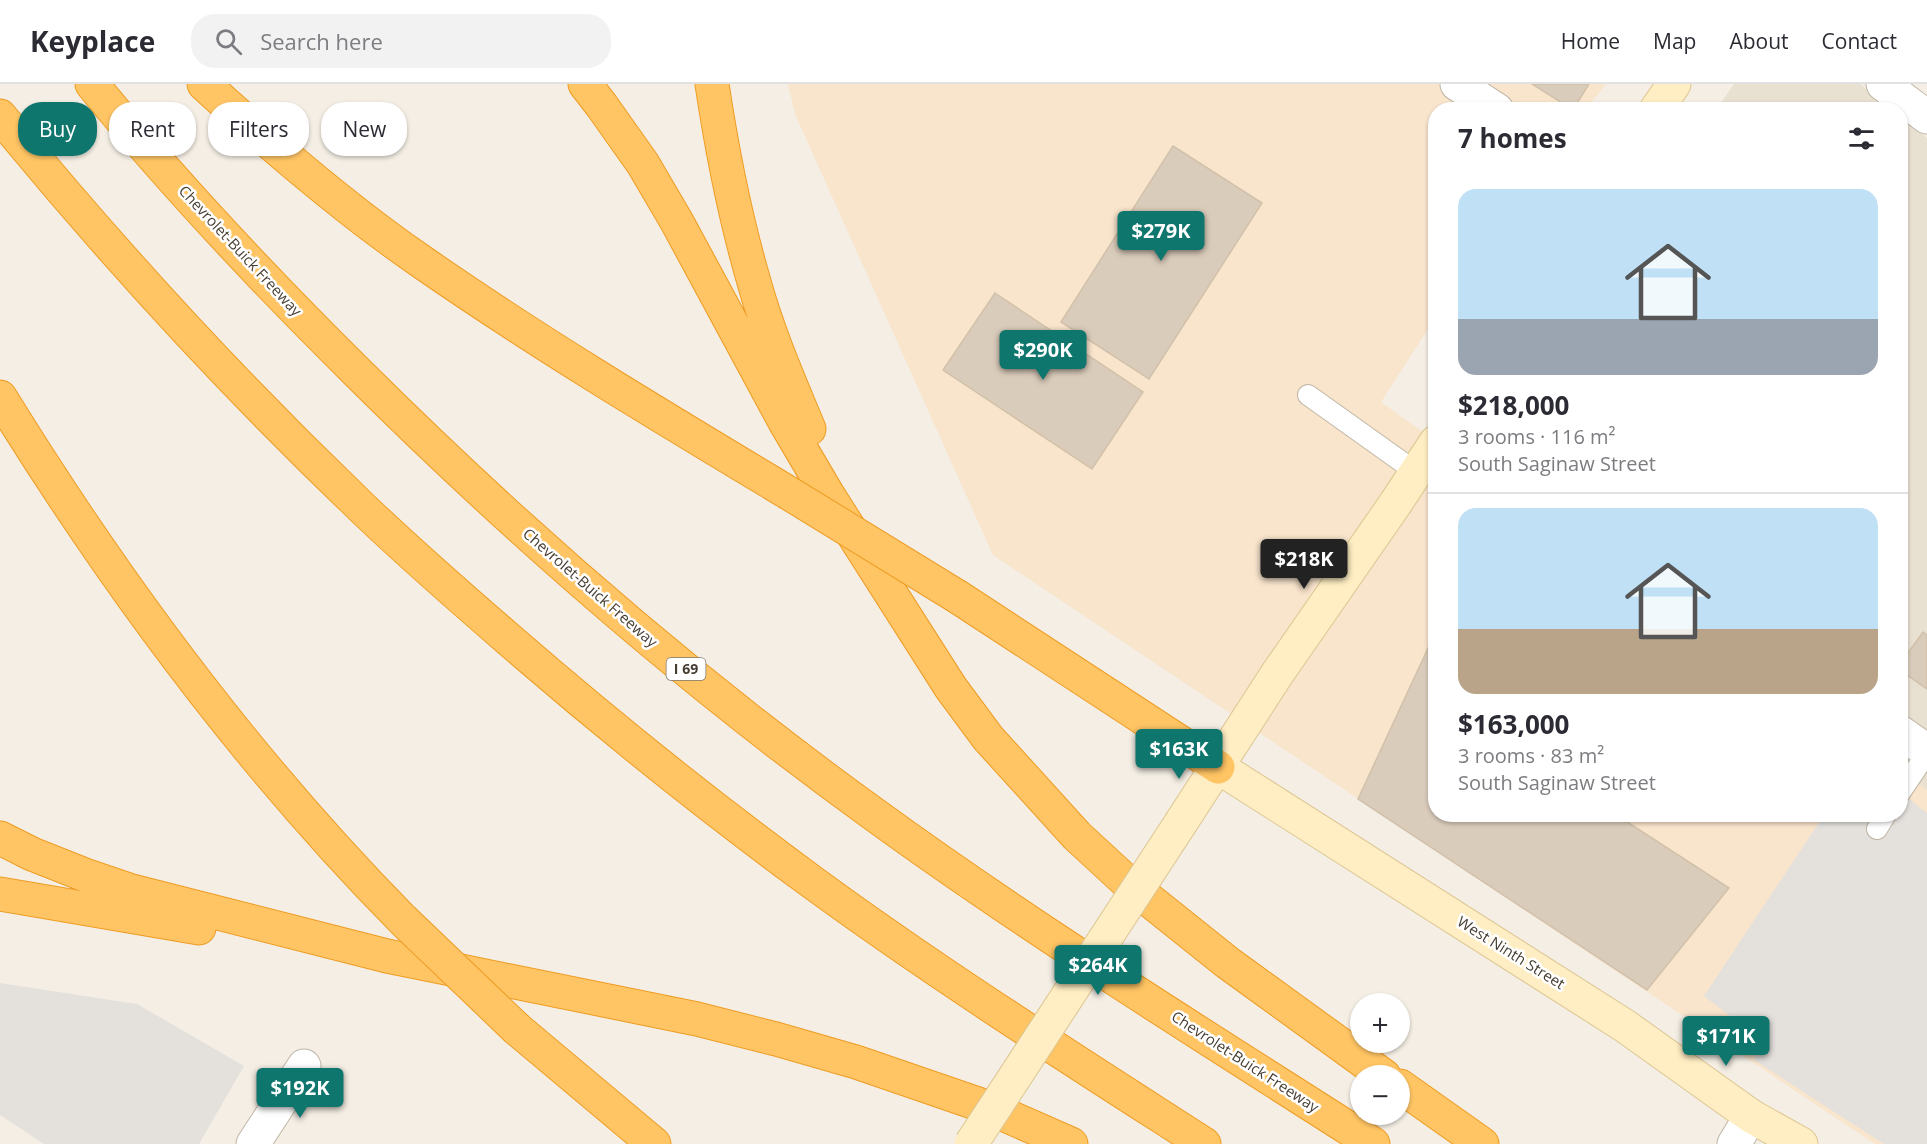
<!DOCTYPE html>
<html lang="en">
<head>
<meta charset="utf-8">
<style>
	body { margin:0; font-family:"Open Sans",sans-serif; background:#f2f2f3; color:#2b2b33; height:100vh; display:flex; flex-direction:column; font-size:22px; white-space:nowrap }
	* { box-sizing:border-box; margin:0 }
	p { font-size:20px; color:#7c7c81 }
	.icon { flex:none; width:33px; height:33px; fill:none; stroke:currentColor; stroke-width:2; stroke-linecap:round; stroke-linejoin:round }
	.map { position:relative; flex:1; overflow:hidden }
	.panel { position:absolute; left:1428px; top:18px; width:480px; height:720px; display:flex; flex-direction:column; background:#fff; border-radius:24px; box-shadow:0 2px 4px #0004 }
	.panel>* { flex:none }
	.guide { position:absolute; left:18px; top:18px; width:570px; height:54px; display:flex; gap:12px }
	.controls { position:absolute; left:1350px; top:909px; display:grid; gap:12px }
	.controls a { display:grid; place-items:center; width:60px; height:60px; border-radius:50%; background:#fff; box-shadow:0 2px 4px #0004; font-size:30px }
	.price { position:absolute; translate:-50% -51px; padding:0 14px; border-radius:6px; background:#0f766e; color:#fff; font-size:20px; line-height:39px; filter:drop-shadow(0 2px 3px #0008) }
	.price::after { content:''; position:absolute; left:50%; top:36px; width:18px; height:14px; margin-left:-9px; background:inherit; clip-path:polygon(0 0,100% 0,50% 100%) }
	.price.selected { background:#222; color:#fff }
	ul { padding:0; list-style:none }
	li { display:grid; align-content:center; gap:12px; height:318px; padding:0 30px }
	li+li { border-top:2px solid #e1e1e2 }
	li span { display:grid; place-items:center; height:186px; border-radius:18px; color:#555 }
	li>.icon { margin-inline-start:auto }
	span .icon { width:108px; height:108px; fill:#fffc; stroke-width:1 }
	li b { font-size:26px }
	h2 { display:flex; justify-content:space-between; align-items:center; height:72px; padding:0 30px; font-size:26px }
	.pill { padding:0 21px; border-radius:24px; background:#fff; box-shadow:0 2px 4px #0004; font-size:21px; line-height:54px }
	.pill.selected { background:#0f766e; color:#fff }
	header { display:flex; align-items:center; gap:36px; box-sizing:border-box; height:84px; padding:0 30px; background:#fff; border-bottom:2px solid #e1e1e2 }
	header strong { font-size:28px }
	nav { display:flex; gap:33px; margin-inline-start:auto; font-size:21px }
	.search { width:420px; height:54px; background:#f2f2f3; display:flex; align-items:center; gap:15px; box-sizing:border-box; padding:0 21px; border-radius:24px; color:#7c7c81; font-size:22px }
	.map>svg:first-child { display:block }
	.residential { fill:#e8e0d1 }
	.commercial { fill:#f9e4cc }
	.parking { fill:#e4e1dd }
	.building { fill:#daccbb; stroke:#d2c1aa; stroke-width:1.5 }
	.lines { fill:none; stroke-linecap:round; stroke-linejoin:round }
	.service-casing { stroke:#c0b6a5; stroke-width:22 }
	.minor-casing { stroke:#c0b6a5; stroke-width:35 }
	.tertiary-casing { stroke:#c0b6a5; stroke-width:35 }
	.secondary-casing { stroke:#dcc590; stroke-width:35 }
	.motorway-casing { stroke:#ee9c23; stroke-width:35 }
	.service { stroke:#fff; stroke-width:20 }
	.minor { stroke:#fff; stroke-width:33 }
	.tertiary { stroke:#fff; stroke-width:33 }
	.secondary { stroke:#ffeec3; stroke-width:33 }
	.motorway { stroke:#ffc564; stroke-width:33 }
	.secondary-bridge-casing { stroke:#dcc590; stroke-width:35; stroke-linecap:butt }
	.motorway-bridge-casing { stroke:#ee9c23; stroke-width:35; stroke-linecap:butt }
	.secondary-bridge { stroke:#ffeec3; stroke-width:33 }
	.motorway-bridge { stroke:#ffc564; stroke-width:33 }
	.labels { text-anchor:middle; stroke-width:5; stroke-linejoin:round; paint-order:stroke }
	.shield { fill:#fff; stroke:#7e7870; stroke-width:1.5 }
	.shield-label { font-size:14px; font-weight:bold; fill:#473e33 }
	.street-label { font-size:15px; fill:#473e33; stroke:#fff }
</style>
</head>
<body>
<header>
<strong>Keyplace</strong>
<div class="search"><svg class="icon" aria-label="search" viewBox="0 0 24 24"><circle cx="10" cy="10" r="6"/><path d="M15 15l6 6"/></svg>Search here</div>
<nav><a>Home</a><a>Map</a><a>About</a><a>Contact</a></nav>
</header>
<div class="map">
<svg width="1927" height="1060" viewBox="0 0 1927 1060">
	<rect width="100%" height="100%" fill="#f4eee4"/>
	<path class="residential" d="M1734,0H1860L1892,25L1716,26Z
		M1900,33L1927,54V706L1900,687Z"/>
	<path class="commercial" d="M788,0H1606L1586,25L1436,26L1435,234L1381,318L1435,357L1436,730H1900L1901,687L1927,706V1060H1875L993,471L795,30Z"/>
	<path class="parking" d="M1901,709L1927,729V1060H1884L1754,976L1764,958L1704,912L1824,731L1900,730Z
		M0,899L137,920L244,982L199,1060H44L0,1031Z"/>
	<path class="building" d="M1532,0H1589L1573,26Z
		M1173,62L1262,119L1149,295L1061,238Z
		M995,209L1143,308L1092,385L943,286Z
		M1436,547V730H1615L1729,804L1647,906L1358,715Z
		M1923,548L1927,551V605L1900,586V580Z"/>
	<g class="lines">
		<defs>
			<path id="service" d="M1308,311L1416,388
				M1900,709L1927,669
				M1877,745L1886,730"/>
			<path id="minor" d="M1457,0L1497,26
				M1883,0L1927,33
				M1900,648L1927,667
				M253,1060L304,982"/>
			<path id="tertiary" d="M1734,1060L1751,1032"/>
			<path id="secondary" d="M1656,26L1674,0
				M1218,683L1625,942L1751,1032L1801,1060
				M1182,737L1277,590L1395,420L1436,358"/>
			<path id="motorway" d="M92,0C175,102 266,198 359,290C520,450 692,599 875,731C1036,848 1206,953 1373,1060
				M204,0C273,63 345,125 422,178C540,260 664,334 787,408
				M585,0L602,22L643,80L677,138L785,338L828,411L951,604L988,654L1077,752L1128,799L1228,879L1384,992
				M712,0C722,67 735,133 754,198C768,249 789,297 809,345
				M0,32C110,166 227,294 352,414C401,462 454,508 506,553C605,639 707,721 812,798C939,891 1072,975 1204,1060
				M0,313C116,501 247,678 403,836
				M958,513L1218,683
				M0,754L32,770L85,791L132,807L387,872L697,935L776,955L856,978L987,1023L1071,1060
				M0,810L199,844
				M517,945L654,1060
				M1400,1002L1482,1060"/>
		</defs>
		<use href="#service" class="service-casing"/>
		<use href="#minor" class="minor-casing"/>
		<use href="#tertiary" class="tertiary-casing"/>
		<use href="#secondary" class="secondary-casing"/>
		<use href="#motorway" class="motorway-casing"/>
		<use href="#service" class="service"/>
		<use href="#minor" class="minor"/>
		<use href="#tertiary" class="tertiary"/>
		<use href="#secondary" class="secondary"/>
		<use href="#motorway" class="motorway"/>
		<defs>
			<path id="secondary-bridge" d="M971,1060L1182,737"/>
			<path id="motorway-bridge" d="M787,408L958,513
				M403,836L517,945"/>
		</defs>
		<use href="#secondary-bridge" class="secondary-bridge-casing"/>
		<use href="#motorway-bridge" class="motorway-bridge-casing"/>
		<use href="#secondary-bridge" class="secondary-bridge"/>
		<use href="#motorway-bridge" class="motorway-bridge"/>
	</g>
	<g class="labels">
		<rect class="shield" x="666.5" y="574" width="39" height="22" rx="4.5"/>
		<g class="shield-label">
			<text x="686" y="590">I 69</text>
		</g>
		<g class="street-label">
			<text transform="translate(240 167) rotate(47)" y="5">Chevrolet-Buick Freeway</text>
			<text transform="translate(590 504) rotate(41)" y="5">Chevrolet-Buick Freeway</text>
			<text transform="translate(1511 869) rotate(32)" y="5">West Ninth Street</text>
			<text transform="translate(1245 978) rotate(33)" y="5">Chevrolet-Buick Freeway</text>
		</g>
	</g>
</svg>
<div class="controls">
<a>+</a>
<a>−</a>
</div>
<b class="price" style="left:1161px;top:178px">$279K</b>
<b class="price" style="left:1043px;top:297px">$290K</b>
<b class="price selected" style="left:1304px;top:506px">$218K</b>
<b class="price" style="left:1179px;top:696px">$163K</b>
<b class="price" style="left:1098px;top:912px">$264K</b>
<b class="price" style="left:1726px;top:983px">$171K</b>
<b class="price" style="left:300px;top:1035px">$192K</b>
<div class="guide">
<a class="pill selected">Buy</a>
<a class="pill">Rent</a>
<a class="pill">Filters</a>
<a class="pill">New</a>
</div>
<section class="panel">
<h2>7 homes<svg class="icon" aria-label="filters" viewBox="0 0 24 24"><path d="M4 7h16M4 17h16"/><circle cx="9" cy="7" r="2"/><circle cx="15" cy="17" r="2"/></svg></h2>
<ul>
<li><span style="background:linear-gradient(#bfe0f5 70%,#9aa5b1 0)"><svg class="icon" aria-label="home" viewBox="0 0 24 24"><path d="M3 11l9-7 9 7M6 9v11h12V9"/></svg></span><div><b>$218,000</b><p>3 rooms · 116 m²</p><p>South Saginaw Street</p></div></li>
<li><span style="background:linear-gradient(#bfe0f5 65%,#b9a48a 0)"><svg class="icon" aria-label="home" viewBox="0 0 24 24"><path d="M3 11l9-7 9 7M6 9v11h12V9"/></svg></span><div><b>$163,000</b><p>3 rooms · 83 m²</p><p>South Saginaw Street</p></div></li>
</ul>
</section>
</div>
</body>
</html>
